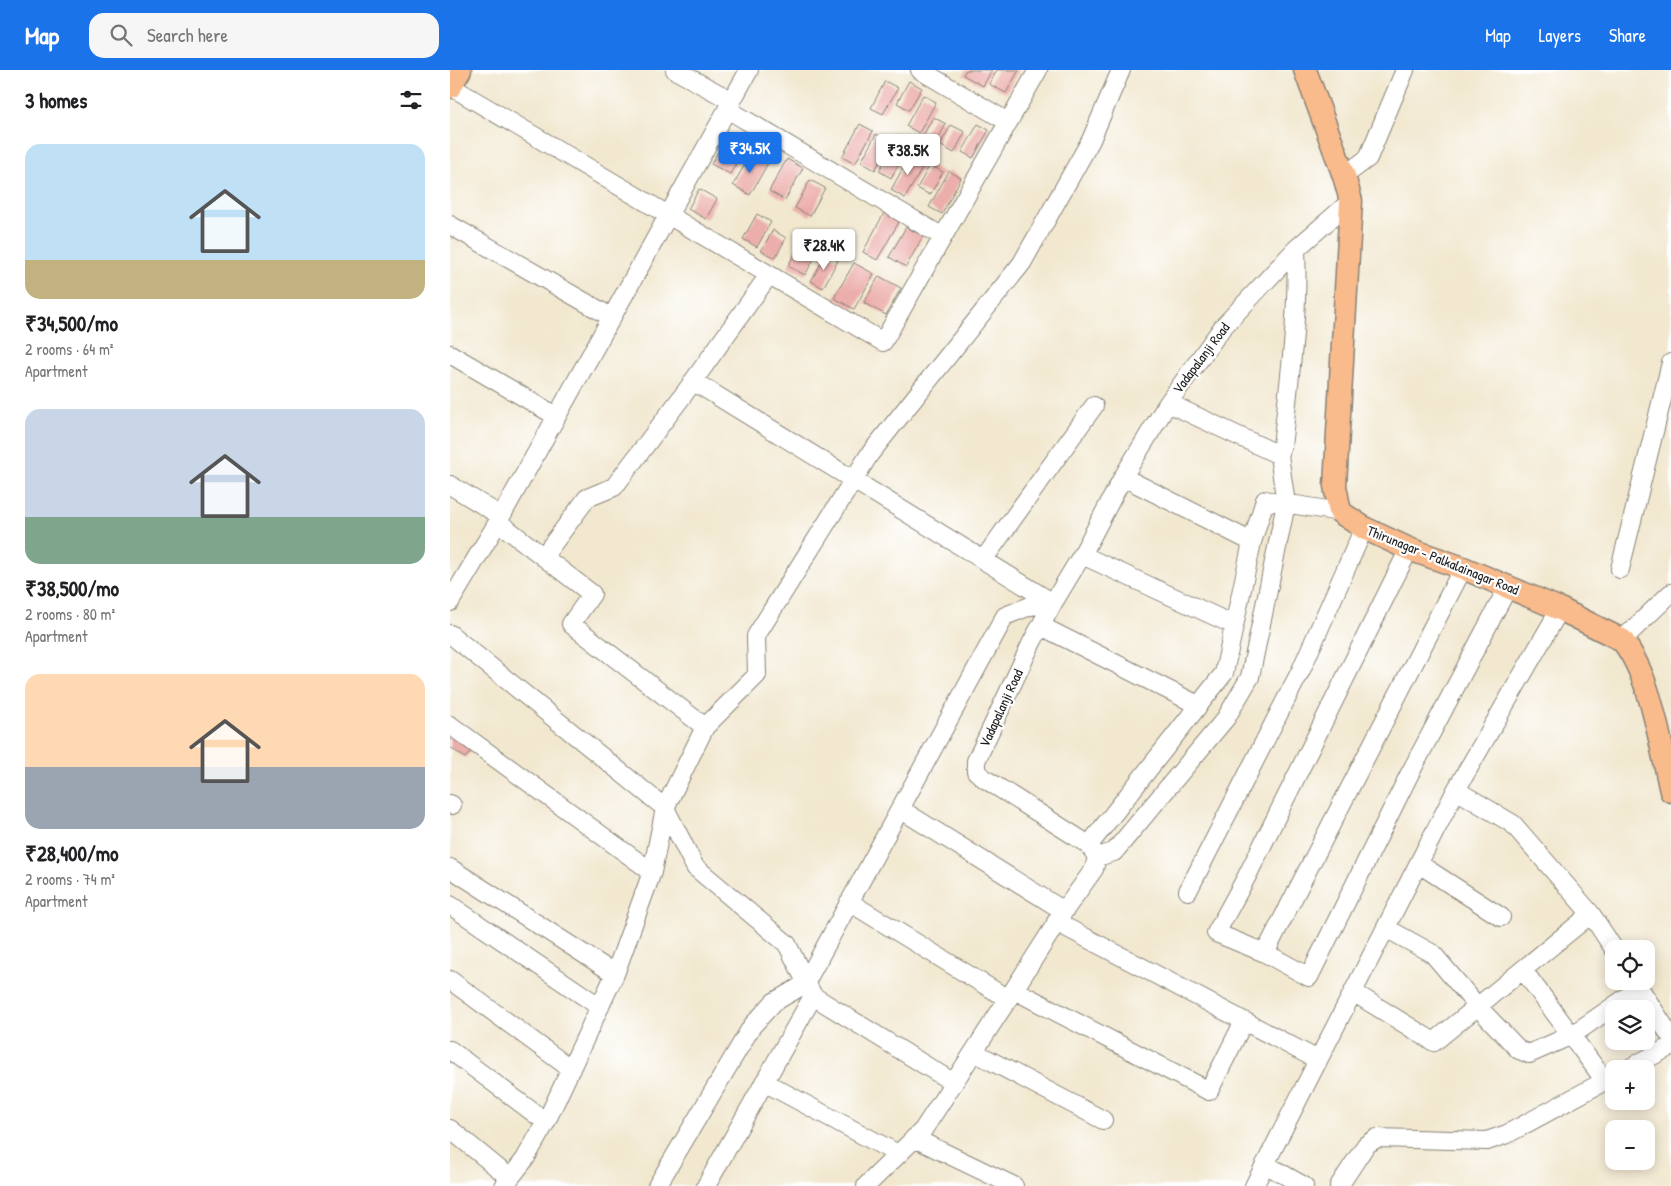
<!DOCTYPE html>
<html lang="en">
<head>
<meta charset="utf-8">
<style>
	body { margin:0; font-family:"Patrick Hand",sans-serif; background:#f6f6f6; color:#202124; height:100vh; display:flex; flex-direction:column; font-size:19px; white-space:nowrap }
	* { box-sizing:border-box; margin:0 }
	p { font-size:16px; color:#757577 }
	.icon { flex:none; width:28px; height:28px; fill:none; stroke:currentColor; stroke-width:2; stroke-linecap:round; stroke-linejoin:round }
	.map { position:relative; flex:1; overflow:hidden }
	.drawer { display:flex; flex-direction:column; background:#fff; width:450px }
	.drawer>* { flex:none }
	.tools { position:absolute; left:1155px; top:870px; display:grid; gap:10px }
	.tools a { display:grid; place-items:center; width:50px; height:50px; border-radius:10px; background:#fff; box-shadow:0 2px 12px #0003; font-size:25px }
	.price { position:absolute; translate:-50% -42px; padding:0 11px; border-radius:5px; background:#fff; color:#222; font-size:16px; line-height:32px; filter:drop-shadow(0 1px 2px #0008) }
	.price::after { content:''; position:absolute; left:50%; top:30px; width:15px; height:11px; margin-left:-8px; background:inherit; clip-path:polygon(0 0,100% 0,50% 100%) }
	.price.active { background:#1a73e8; color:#fff }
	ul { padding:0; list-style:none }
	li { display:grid; align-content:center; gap:10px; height:265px; padding:0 25px }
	li span { display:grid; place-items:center; height:155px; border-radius:15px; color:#555 }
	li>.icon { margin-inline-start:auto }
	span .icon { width:90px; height:90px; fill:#fffc; stroke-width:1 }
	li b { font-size:21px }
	h2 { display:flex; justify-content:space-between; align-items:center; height:60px; padding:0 25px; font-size:21px }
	header { display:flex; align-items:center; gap:30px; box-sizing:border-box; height:70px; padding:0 25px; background:#1a73e8; color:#fff }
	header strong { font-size:24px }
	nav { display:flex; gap:28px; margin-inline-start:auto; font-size:18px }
	.search { width:350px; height:45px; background:#f6f6f6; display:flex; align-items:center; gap:12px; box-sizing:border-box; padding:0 18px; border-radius:15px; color:#757577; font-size:19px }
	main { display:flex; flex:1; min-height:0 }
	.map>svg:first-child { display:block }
	.building { fill:#ecaeab }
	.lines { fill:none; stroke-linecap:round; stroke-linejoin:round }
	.minor-casing { stroke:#878276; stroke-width:20 }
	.major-casing { stroke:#878276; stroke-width:25 }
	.minor { stroke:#fff; stroke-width:18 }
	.major { stroke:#fabb8c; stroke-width:22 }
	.labels { text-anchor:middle; stroke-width:4.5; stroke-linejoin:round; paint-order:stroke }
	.street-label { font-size:14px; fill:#1c1c1c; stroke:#fff }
</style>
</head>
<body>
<header>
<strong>Map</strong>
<div class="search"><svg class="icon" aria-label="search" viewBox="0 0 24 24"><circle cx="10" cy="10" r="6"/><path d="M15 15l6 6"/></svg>Search here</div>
<nav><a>Map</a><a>Layers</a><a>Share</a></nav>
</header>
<main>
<section class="drawer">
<h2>3 homes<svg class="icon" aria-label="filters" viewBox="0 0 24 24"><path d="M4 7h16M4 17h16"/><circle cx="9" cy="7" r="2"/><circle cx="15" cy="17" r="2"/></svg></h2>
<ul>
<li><span style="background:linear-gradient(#bfe0f5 75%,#c2b280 0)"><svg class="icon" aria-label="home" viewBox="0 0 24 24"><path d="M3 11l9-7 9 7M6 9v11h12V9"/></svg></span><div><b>₹34,500/mo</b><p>2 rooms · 64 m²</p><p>Apartment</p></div></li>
<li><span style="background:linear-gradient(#c9d6e8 70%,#7fa58c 0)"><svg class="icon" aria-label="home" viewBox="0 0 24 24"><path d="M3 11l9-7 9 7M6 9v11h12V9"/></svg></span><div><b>₹38,500/mo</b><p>2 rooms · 80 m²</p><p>Apartment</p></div></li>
<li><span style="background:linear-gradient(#ffd9b3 60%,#9aa5b1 0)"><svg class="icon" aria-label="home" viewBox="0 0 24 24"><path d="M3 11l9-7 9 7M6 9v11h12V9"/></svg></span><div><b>₹28,400/mo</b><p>2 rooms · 74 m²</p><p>Apartment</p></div></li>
</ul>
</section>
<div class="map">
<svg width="1221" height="1116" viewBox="0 0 1221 1116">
	<rect width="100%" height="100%" fill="#fff"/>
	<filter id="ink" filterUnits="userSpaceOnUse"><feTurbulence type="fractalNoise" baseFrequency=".02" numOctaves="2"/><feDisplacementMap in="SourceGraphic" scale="10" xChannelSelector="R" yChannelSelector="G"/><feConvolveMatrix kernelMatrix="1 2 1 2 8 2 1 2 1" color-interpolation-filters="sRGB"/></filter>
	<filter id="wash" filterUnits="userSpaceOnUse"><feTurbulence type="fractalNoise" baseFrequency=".0096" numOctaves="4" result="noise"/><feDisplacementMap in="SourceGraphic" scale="20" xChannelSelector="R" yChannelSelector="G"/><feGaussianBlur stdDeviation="1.12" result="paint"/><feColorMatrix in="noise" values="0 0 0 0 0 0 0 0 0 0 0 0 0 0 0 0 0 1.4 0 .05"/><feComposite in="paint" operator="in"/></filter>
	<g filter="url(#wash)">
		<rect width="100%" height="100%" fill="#f2e8d0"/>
		<g id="blocks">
			<path class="building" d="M516,0H542L533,16L513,5Z
				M547,0H569L556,23L539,14Z
				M435,11L448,18L433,44L421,38Z
				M459,11L472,18L459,40L447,33Z
				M473,25L486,32L469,63L456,56Z
				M483,47L496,54L485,75L472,68Z
				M410,54L423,61L405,94L392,87Z
				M528,54L539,60L523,88L512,82Z
				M501,55L515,62L504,83L490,75Z
				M278,64L297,74L280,104L261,94Z
				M426,64L441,72L425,100L411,92Z
				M445,73L457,79L441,108L429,101Z
				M301,84L318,93L300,125L283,115Z
				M460,85L475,93L455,128L441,120Z
				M337,89L353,98L335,130L319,121Z
				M480,95L493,102L480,125L467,118Z
				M499,101L511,108L492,144L479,137Z
				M360,110L375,118L360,146L345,138Z
				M249,119L267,129L256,149L238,139Z
				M434,143L449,152L427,190L413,182Z
				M307,144L321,152L307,177L293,169Z
				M456,157L473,166L456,197L439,187Z
				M323,160L336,168L325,188L311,181Z
				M352,171L369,180L355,205L338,196Z
				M376,184L388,190L373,218L361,211Z
				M404,193L424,204L404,239L384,228Z
				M429,206L451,218L436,245L414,233Z
				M0,656L26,676L15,688L0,677Z"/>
		</g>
	</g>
	<g filter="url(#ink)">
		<use href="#blocks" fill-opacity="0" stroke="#878276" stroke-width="1"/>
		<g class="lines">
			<defs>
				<path id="minor" d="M225,0L282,31
					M470,0L558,52
					M0,16L433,272L588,0
					M277,39L493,167
					M894,106L918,88L955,0
					M0,155L161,247
					M0,284L106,346
					M243,311L603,533
					M718,333L829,385
					M673,407L802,472
					M0,415L51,446
					M48,452L142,524L121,554L255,657
					M632,485L784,555
					M93,487L137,428L164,417L234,324L319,205
					M533,490L644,336
					M1013,498L815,883L859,907L958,707L1058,517
					M1170,499L1221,293
					M0,532L48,452L299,0
					M591,556L748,635
					M0,564L215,738L245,797L337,874L363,926L504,1013
					M1172,570L1221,523
					M0,655L202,802
					M0,734L2,735
					M450,739L614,841
					M639,775L774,603L802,472L815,430L890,442
					M647,787L664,782L776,648L800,607L836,434L829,385L832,377C839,311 849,245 846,179
					M969,794L1051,847
					M0,798L165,904
					M738,821L851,600L914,458
					M399,832L558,929
					M0,835L150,937
					M1141,844L1164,879
					M606,852L868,990
					M936,858L983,884L1028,937L1069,980L1079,984L1122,965L1190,918
					M815,883L766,863L797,806L959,479
					M1073,900L1155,1011
					M0,910L121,999
					M1185,911L1221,967
					M356,912L555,546L580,536L603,533
					M564,920L759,1021L794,951
					M903,922L984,972L1141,844L1063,754L1006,720
					M0,980L96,1052
					M524,982L653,1050
					M1178,999L1221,976
					M314,1012L448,1084
					M0,1059L60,1108
					M464,1068L564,1116
					M815,1094L854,1116
					M54,1116L75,1089L96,1052L165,904L202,802L215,738L255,657L307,605L306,566L419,385L572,193L641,70L671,0
					M207,1116L302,956L324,932L350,917L357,915
					M256,1116L363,926
					M416,1116L473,1060L558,929L614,841L644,799L647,787L639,775L535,709L526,701V691L582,572L603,533L632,485L673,407L718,333L772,258L846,179L901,131
					M804,1116L1006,720L1110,539
					M889,1116L916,1075L927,1068L1037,1071L1057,1064L1164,1006"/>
				<path id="major" d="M855,0L894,106L901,131L885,416L890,442L914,458L959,479L1013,498L1058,517L1110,539L1172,570C1202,608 1210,674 1221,721
					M0,17L10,0"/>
			</defs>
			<use href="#minor" class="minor-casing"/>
			<use href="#major" class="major-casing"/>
			<use href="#minor" class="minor"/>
			<use href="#major" class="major"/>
		</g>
	</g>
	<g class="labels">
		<g class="street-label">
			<text transform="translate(751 288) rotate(-53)" y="5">Vadapalanji Road</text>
			<text transform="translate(993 490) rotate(22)" y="5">Thirunagar - Palkalainagar Road</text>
			<text transform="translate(551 638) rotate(-65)" y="5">Vadapalanji Road</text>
		</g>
	</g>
</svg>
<div class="tools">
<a><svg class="icon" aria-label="locate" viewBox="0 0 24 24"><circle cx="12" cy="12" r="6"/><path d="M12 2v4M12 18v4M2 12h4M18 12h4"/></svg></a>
<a><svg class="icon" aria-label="layers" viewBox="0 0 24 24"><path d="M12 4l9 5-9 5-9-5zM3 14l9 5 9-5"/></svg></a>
<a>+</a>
<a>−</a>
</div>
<b class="price active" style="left:300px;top:104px">₹34.5K</b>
<b class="price" style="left:458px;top:106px">₹38.5K</b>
<b class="price" style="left:374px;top:201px">₹28.4K</b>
</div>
</main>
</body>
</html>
